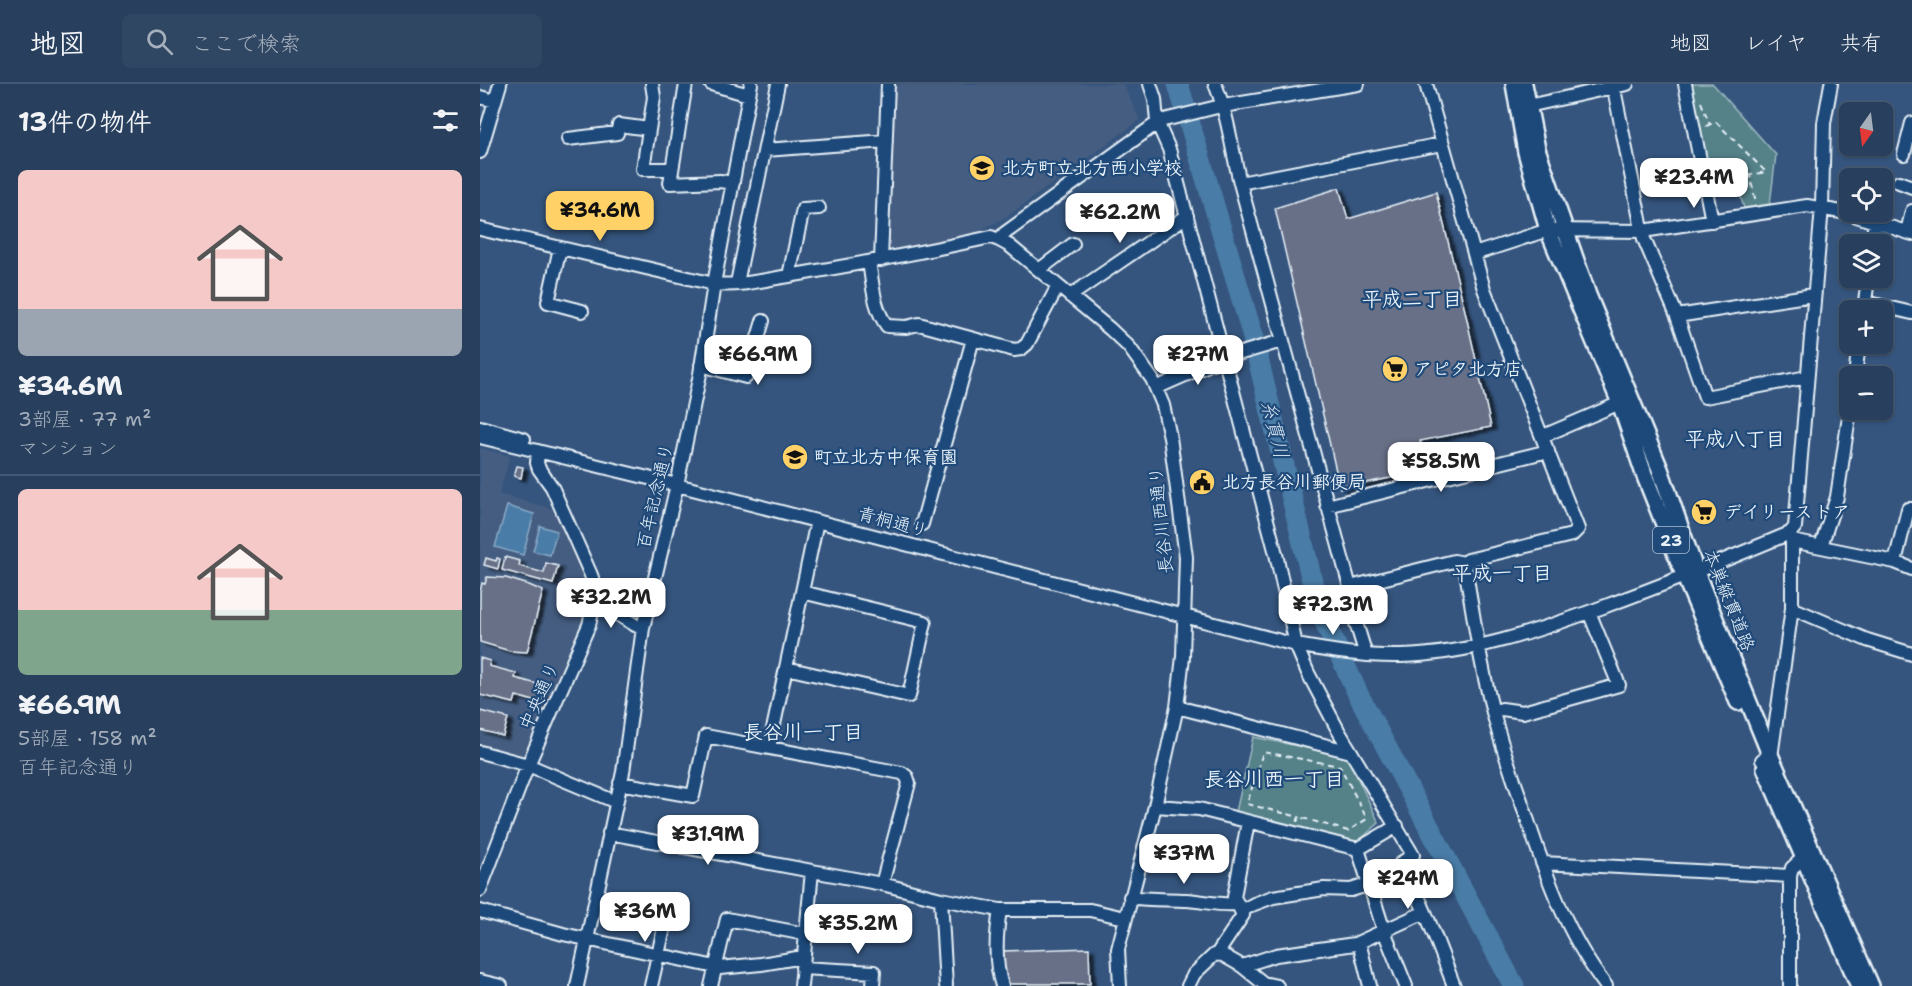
<!DOCTYPE html>
<html lang="ja">
<head>
<meta charset="utf-8">
<style>
	body { margin:0; font-family:"Shantell Sans","Klee One",sans-serif; background:#304764; color:#f1f3f6; height:100vh; display:flex; flex-direction:column; font-size:22px; white-space:nowrap }
	* { box-sizing:border-box; margin:0 }
	p { font-size:20px; color:#a5afbc }
	.icon { flex:none; width:33px; height:33px; fill:none; stroke:currentColor; stroke-width:2; stroke-linecap:round; stroke-linejoin:round }
	.map { position:relative; flex:1; overflow:hidden }
	.sheet { display:flex; flex-direction:column; background:#28405e; width:480px }
	.sheet>* { flex:none }
	.needle { width:39px; rotate:194deg }
	.tools { position:absolute; left:1359px; top:18px; display:grid; gap:12px }
	.tools a { display:grid; place-items:center; width:54px; height:54px; border-radius:9px; background:#28405e; box-shadow:0 2px 4px #0004,0 0 0 2px #445973; font-size:30px }
	.price { position:absolute; translate:-50% -51px; padding:0 14px; border-radius:12px; background:#fff; color:#222; font-size:20px; line-height:39px; filter:drop-shadow(0 2px 3px #0008) }
	.price::after { content:''; position:absolute; left:50%; top:36px; width:18px; height:14px; margin-left:-9px; background:inherit; clip-path:polygon(0 0,100% 0,50% 100%) }
	.price.on { background:#ffd166; color:#111 }
	ul { padding:0; list-style:none }
	li { display:grid; align-content:center; gap:12px; height:318px; padding:0 18px }
	li+li { border-top:2px solid #445973 }
	li span { display:grid; place-items:center; height:186px; border-radius:9px; color:#555 }
	li>.icon { margin-inline-start:auto }
	span .icon { width:108px; height:108px; fill:#fffc; stroke-width:1 }
	li b { font-size:26px }
	h2 { display:flex; justify-content:space-between; align-items:center; height:72px; padding:0 18px; font-size:26px }
	header { display:flex; align-items:center; gap:36px; box-sizing:border-box; height:84px; padding:0 30px; background:#28405e; border-bottom:2px solid #445973 }
	header strong { font-size:28px }
	nav { display:flex; gap:33px; margin-inline-start:auto; font-size:21px }
	.search { width:420px; height:54px; background:#304764; display:flex; align-items:center; gap:15px; box-sizing:border-box; padding:0 21px; border-radius:9px; color:#a5afbc; font-size:22px }
	main { display:flex; flex:1; min-height:0 }
	.map>svg:first-child { display:block }
	.built { fill:#445d81 }
	.green { fill:#548189; stroke:#9eb9c0; stroke-width:1.5 }
	.water { fill:#497ba6; stroke:#89aac7; stroke-width:1.5 }
	.lines { fill:none; stroke-linecap:round; stroke-linejoin:round }
	.river { stroke:#497ba6; stroke-width:21 }
	.building { fill:#677087; stroke:#e8f1f8; stroke-width:1.5; filter:url(#shadow) }
	.minor-casing { stroke:#e8f1f8; stroke-width:16 }
	.major-casing { stroke:#e8f1f8; stroke-width:20 }
	.path { stroke:#e8f1f8; stroke-width:2; stroke-dasharray:6 4.5; stroke-linecap:butt }
	.minor { stroke:#1f4a7a; stroke-width:12 }
	.major { stroke:#1f4a7a; stroke-width:15 }
	.labels { text-anchor:middle; stroke-width:4.5; stroke-linejoin:round; paint-order:stroke }
	.shield { fill:#1f4a7a; stroke:#acbfd2; stroke-width:1.5 }
	.shield-label { font-size:16px; font-weight:bold; fill:#e8f1f8 }
	.poi-label { font-size:18px; font-weight:bold; fill:#e8f1f8; stroke:#1f4a7a; text-anchor:start }
	.street-label { font-size:18px; fill:#e8f1f8; stroke:#1f4a7a }
	.neighbourhood-label { font-size:20px; font-weight:bold; fill:#e8f1f8; stroke:#1f4a7a }
	.water-label { font-size:20px; font-style:italic; fill:#d0dfec; stroke:#1f4a7a }
</style>
</head>
<body>
<header>
<strong>地図</strong>
<div class="search"><svg class="icon" aria-label="search" viewBox="0 0 24 24"><circle cx="10" cy="10" r="6"/><path d="M15 15l6 6"/></svg>ここで検索</div>
<nav><a>地図</a><a>レイヤ</a><a>共有</a></nav>
</header>
<main>
<section class="sheet">
<h2>13件の物件<svg class="icon" aria-label="filters" viewBox="0 0 24 24"><path d="M4 7h16M4 17h16"/><circle cx="9" cy="7" r="2"/><circle cx="15" cy="17" r="2"/></svg></h2>
<ul>
<li><span style="background:linear-gradient(#f6c9c9 75%,#9aa5b1 0)"><svg class="icon" aria-label="home" viewBox="0 0 24 24"><path d="M3 11l9-7 9 7M6 9v11h12V9"/></svg></span><div><b>¥34.6M</b><p>3部屋 · 77 m²</p><p>マンション</p></div></li>
<li><span style="background:linear-gradient(#f6c9c9 65%,#7fa58c 0)"><svg class="icon" aria-label="home" viewBox="0 0 24 24"><path d="M3 11l9-7 9 7M6 9v11h12V9"/></svg></span><div><b>¥66.9M</b><p>5部屋 · 158 m²</p><p>百年記念通り</p></div></li>
</ul>
</section>
<div class="map">
<svg width="1432" height="902" viewBox="0 0 1432 902">
	<defs>
		<filter id="shadow"><feDropShadow dx="5" dy="3" stdDeviation="1.5" flood-color="#0009"/></filter>
	</defs>
	<rect width="100%" height="100%" fill="#35557e"/>
	<filter id="ink" filterUnits="userSpaceOnUse"><feTurbulence type="fractalNoise" baseFrequency=".0167" numOctaves="2"/><feDisplacementMap in="SourceGraphic" scale="12" xChannelSelector="R" yChannelSelector="G"/><feConvolveMatrix kernelMatrix="1 2 1 2 8 2 1 2 1" color-interpolation-filters="sRGB"/></filter>
	<g filter="url(#ink)">
		<path class="built" d="M413,0H643L660,36L529,131L496,149L410,166L406,163Z
			M0,364L30,372L19,410L73,425L103,491L106,522L99,551L49,669L40,674L0,663Z"/>
		<path class="green" d="M1212,0H1233L1296,71L1290,120L1264,124L1257,101L1231,102Z
			M773,653L867,672L899,739L875,760L756,728Z"/>
		<path class="water" d="M27,422L54,430L43,471L15,463Z
			M60,442L77,447L70,471L53,467Z"/>
		<g class="lines">
			<path class="river" d="M698,0L771,246L839,525L878,610L1034,902"/>
		</g>
		<path class="building" d="M859,104L868,135L956,108L985,227L1011,343L940,357L951,386L860,404L795,124Z
			M37,382L43,383L41,394L34,392Z
			M25,473L40,477L39,482L64,489L66,479L78,482L73,500L22,486Z
			M6,474L16,477L17,474L20,475L18,485L4,481Z
			M7,493L26,494L49,501L63,507L47,568L30,567L0,558V508L2,499L5,500Z
			M0,574L10,577L9,582L36,589L35,594L61,601L59,609L63,610L61,619L36,612L34,619L0,611Z
			M0,627L28,634L23,652L0,646Z
			M609,864L610,900H522L523,867Z"/>
		<g class="lines">
			<defs>
				<path id="minor" d="M172,0L174,13L163,85H192
					M206,0L190,99L240,97L253,99
					M231,0L269,11
					M670,0L675,15L677,38L689,65L796,470L816,561L828,589L858,646L933,771L921,779C943,818 958,860 974,902
					M735,0C748,31 752,66 760,99L870,503L867,510L886,571
					M946,0L1004,205L1098,445L1092,451L988,476L985,482C994,536 1002,591 1017,643C1025,673 1037,704 1047,734C1066,792 1088,853 1126,902
					M1133,0L1164,155L1197,232L1225,313L1327,293
					M1205,0L1232,137
					M0,13L15,17
					M1039,24L1147,0
					M88,55L137,49L139,41L169,45
					M285,66L406,57
					M0,68L20,0
					M1424,70L1432,39
					M1419,98L1432,103
					M760,99L962,60
					M0,145L234,200C260,203 294,194 320,190C384,179 448,167 511,153L519,156L525,149L680,37L737,23L878,0
					M1427,148L1432,127
					M519,156L530,162L630,245L649,263L672,295L683,321L690,353L706,473L703,573L697,623L675,722L638,865L640,902
					M1392,160L1395,137
					M80,164L68,218L102,227
					M994,170L1068,146L1163,147L1327,122L1367,129L1432,150
					M401,176L408,0
					M389,178C393,201 393,223 407,242L426,243L439,240L534,266L541,265L547,260L578,202
					M559,186L593,160
					M309,192L323,125L339,124
					M257,199L298,0
					M590,212L707,132
					M1385,218L1432,229
					M1384,226L1388,194
					M1197,232L1333,211
					M221,281L266,293L283,237
					M1375,292L1379,260
					M676,304L744,274L802,257
					M0,343L44,355
					M1063,352L1140,319
					M0,353L197,401L816,561C850,567 886,573 921,572C992,570 1057,547 1123,523C1186,500 1248,475 1310,449L1315,443L1342,123L1344,39L1351,0
					M847,422L1068,367
					M442,440L493,255
					M1310,450L1312,457L1415,478L1432,485
					M1341,462L1357,413L1370,326
					M1415,478L1428,425H1432
					M870,503L974,477L985,479
					M115,516L155,541L163,544
					M1312,524L1387,556L1432,570
					M306,584L429,612L445,538L322,508
					M697,623L871,668
					M1013,627L1022,625L1043,628L1139,601L1109,528
					M289,664L337,437
					M0,668L48,681L136,718
					M1282,676L1291,673L1312,524V457
					M140,699L213,712L226,652L422,689L427,693L429,699L402,800
					M675,722L719,725L878,765L917,742
					M768,738L754,813L761,827L774,820L793,813L844,805L871,806L890,800
					M129,749L402,800L461,815L520,826H610L645,834
					M878,765L904,847L926,902
					M1062,779L1310,792
					M0,806L48,681L109,541L115,516V503L111,491L72,403L59,385L57,379L58,367
					M650,813C669,816 687,815 706,816C724,817 740,822 758,820
					M461,815L466,902
					M520,826C516,851 514,877 522,902
					M0,827L83,850L240,884L281,880L323,873
					M879,858L890,902
					M737,870L763,831L761,827
					M762,882L796,871L875,860L945,828
					M322,884L394,888L393,902
					M0,897L21,902
					M97,902L143,688L163,544L197,401L220,290L234,200L271,0
					M171,902L189,822
					M231,902L247,835L325,850
					M321,902L332,787
					M708,902L714,890L734,871L741,870L762,882L783,899L797,902
					M1310,902V792L1312,784L1323,774"/>
				<path id="major" d="M1034,0L1046,68L1068,146L1140,319L1164,390L1205,493L1258,618
					M1044,0L1057,65L1108,211L1180,385L1216,488L1291,673L1391,902
					M1285,684L1379,902"/>
			</defs>
			<use href="#minor" class="minor-casing"/>
			<use href="#major" class="major-casing"/>
			<path class="path" d="M1221,18L1230,41
				M1226,42L1236,38L1286,88L1270,91
				M1236,91H1270L1276,119
				M817,738L819,733L767,720L783,668L860,682L887,735L868,747L819,733"/>
			<use href="#minor" class="minor"/>
			<use href="#major" class="major"/>
		</g>
	</g>
	<defs>
		<symbol id="school-disc" viewBox="-11 -11 22 22"><circle r="9.5" fill="#ffd166" stroke="#1f4a7a"/><path d="M0-5L7-2L0 1L-7-2ZM-4 1L0 2.5L4 1V4Q0 6-4 4Z" fill="#111"/></symbol>
		<symbol id="supermarket-disc" viewBox="-11 -11 22 22"><circle r="9.5" fill="#ffd166" stroke="#1f4a7a"/><path d="M-6-5.5h2.5l.6 2H6L4.5 2H-2.5L-4.4-4H-6ZM-1.5 3.2a1.3 1.3 0 1 0 .1 0ZM3 3.2a1.3 1.3 0 1 0 .1 0Z" fill="#111"/></symbol>
		<symbol id="civic-disc" viewBox="-11 -11 22 22"><circle r="9.5" fill="#ffd166" stroke="#1f4a7a"/><path d="M-.6-6.5H3V-4.5H.6V-3L4-1V1h2V6H-6V1h2V-1L-.6-3ZM-1.2 2.5V6h2.4V2.5Z" fill="#111"/></symbol>
	</defs>
	<g fill-rule="evenodd">
		<use href="#school-disc" x="487" y="69" width="30" height="30"/>
		<use href="#supermarket-disc" x="900" y="270" width="30" height="30"/>
		<use href="#school-disc" x="300" y="358" width="30" height="30"/>
		<use href="#civic-disc" x="707" y="383" width="30" height="30"/>
		<use href="#supermarket-disc" x="1209" y="413" width="30" height="30"/>
	</g>
	<g class="labels">
		<rect class="shield" x="1173" y="443" width="36" height="26" rx="4.5"/>
		<g class="shield-label">
			<text x="1191" y="462">23</text>
		</g>
		<g class="poi-label">
			<text x="522" y="90">北方町立北方西小学校</text>
			<text x="934" y="291">アピタ北方店</text>
			<text x="334" y="379">町立北方中保育園</text>
			<text x="742" y="404">北方長谷川郵便局</text>
			<text x="1244" y="434">デイリーストア</text>
		</g>
		<g class="street-label">
			<text transform="translate(175 412) rotate(-77)" y="6">百年記念通り</text>
			<text transform="translate(681 436) rotate(-96)" y="6">長谷川西通り</text>
			<text transform="translate(413 438) rotate(15)" y="6">青桐通り</text>
			<text transform="translate(1249 516) rotate(68)" y="6">本巣縦貫道路</text>
			<text transform="translate(59 612) rotate(-66)" y="6">中央通り</text>
		</g>
		<g class="neighbourhood-label">
			<text x="932" y="222">平成二丁目</text>
			<text x="1255" y="362">平成八丁目</text>
			<text x="1022" y="496">平成一丁目</text>
			<text x="323" y="655">長谷川一丁目</text>
			<text x="794" y="702">長谷川西一丁目</text>
		</g>
		<g class="water-label">
			<text transform="translate(795 345) rotate(76)" y="7">糸貫川</text>
		</g>
	</g>
</svg>
<div class="tools">
<a><svg class="needle" viewBox="-14 -14 28 28"><path d="M0-13l5 13h-10z" fill="#e53935"/><path d="M0 13l5-13h-10z" fill="#a5afbc"/></svg></a>
<a><svg class="icon" aria-label="locate" viewBox="0 0 24 24"><circle cx="12" cy="12" r="6"/><path d="M12 2v4M12 18v4M2 12h4M18 12h4"/></svg></a>
<a><svg class="icon" aria-label="layers" viewBox="0 0 24 24"><path d="M12 4l9 5-9 5-9-5zM3 14l9 5 9-5"/></svg></a>
<a>+</a>
<a>−</a>
</div>
<b class="price" style="left:1214px;top:125px">¥23.4M</b>
<b class="price on" style="left:120px;top:158px">¥34.6M</b>
<b class="price" style="left:640px;top:160px">¥62.2M</b>
<b class="price" style="left:278px;top:302px">¥66.9M</b>
<b class="price" style="left:718px;top:302px">¥27M</b>
<b class="price" style="left:961px;top:409px">¥58.5M</b>
<b class="price" style="left:131px;top:545px">¥32.2M</b>
<b class="price" style="left:853px;top:552px">¥72.3M</b>
<b class="price" style="left:228px;top:782px">¥31.9M</b>
<b class="price" style="left:704px;top:801px">¥37M</b>
<b class="price" style="left:928px;top:826px">¥24M</b>
<b class="price" style="left:165px;top:859px">¥36M</b>
<b class="price" style="left:378px;top:871px">¥35.2M</b>
</div>
</main>
</body>
</html>
